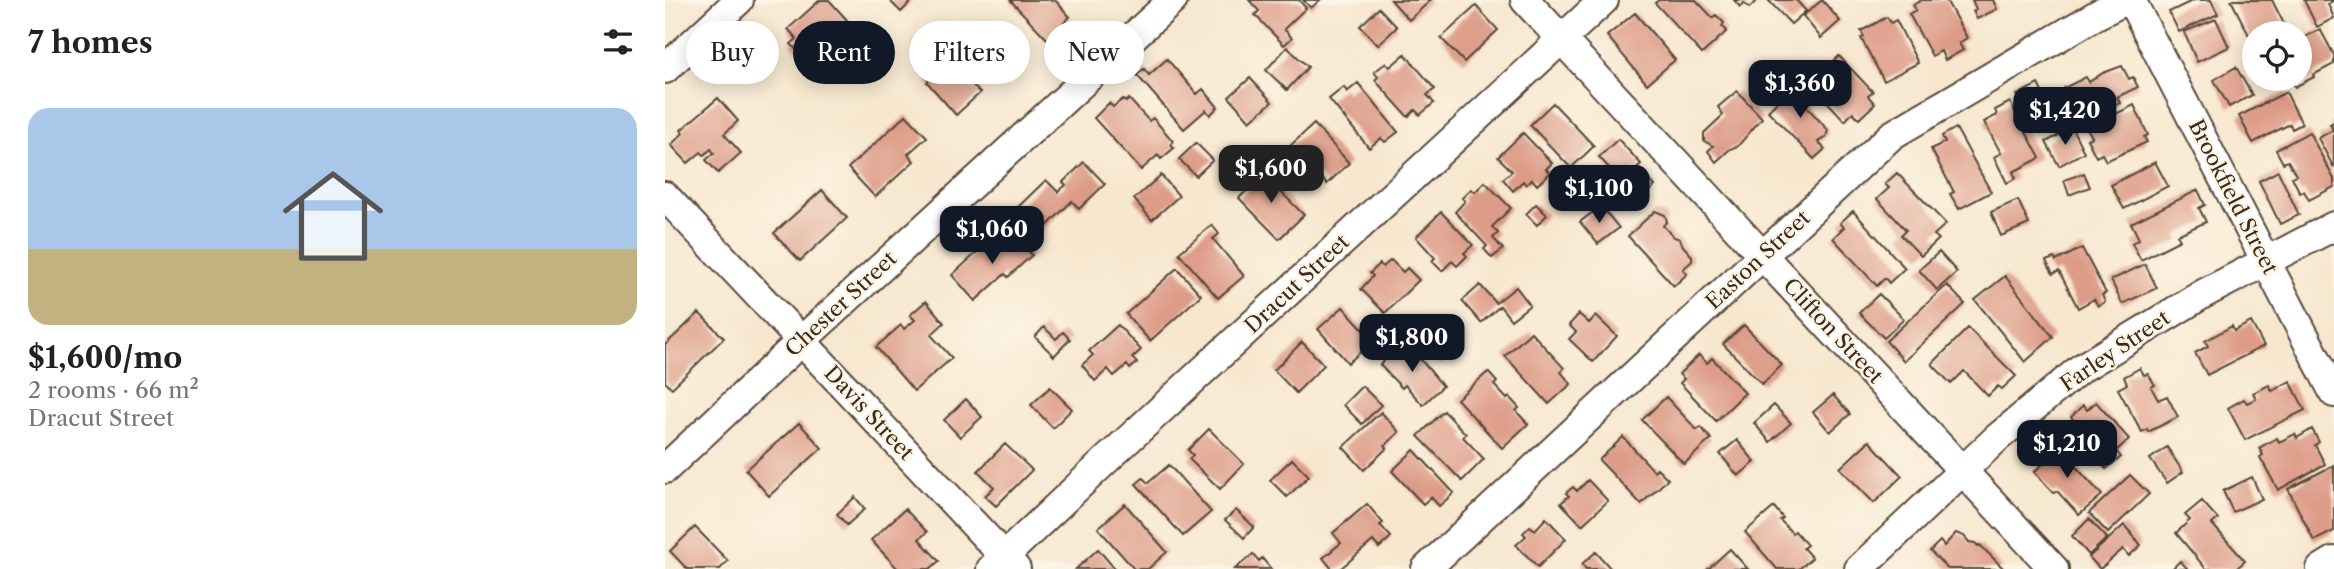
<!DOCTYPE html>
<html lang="en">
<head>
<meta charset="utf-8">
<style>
	body { margin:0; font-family:"Libre Caslon Text",serif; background:#f2f2f2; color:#222; height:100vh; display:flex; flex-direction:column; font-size:26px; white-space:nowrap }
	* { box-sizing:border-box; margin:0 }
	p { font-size:23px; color:#767676 }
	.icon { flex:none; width:38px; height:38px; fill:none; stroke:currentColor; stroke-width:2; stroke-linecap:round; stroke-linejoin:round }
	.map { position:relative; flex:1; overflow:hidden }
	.drawer { display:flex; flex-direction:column; background:#fff; width:665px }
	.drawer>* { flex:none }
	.guide { position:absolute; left:21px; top:21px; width:665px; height:63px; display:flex; gap:14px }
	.controls { position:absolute; left:1577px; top:21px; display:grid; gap:14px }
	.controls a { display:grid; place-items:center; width:70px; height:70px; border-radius:50%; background:#fff; box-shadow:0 4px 18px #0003; font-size:35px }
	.price { position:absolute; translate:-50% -60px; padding:0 16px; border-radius:14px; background:#111827; color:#fff; font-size:23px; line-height:46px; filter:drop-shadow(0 2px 4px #0008) }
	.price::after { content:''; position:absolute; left:50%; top:42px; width:21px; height:16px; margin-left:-10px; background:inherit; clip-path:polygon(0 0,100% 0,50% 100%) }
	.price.selected { background:#222; color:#fff }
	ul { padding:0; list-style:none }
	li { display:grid; align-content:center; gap:14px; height:371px; padding:0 28px }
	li+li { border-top:2px solid #e0e0e0 }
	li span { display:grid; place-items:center; height:217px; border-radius:21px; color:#555 }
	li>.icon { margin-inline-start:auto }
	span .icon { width:126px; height:126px; fill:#fffc; stroke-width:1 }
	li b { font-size:30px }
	h2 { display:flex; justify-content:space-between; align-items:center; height:84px; padding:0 28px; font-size:30px }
	.pill { padding:0 24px; border-radius:32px; background:#fff; box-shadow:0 4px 18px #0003; font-size:24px; line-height:63px }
	.pill.selected { background:#111827; color:#fff }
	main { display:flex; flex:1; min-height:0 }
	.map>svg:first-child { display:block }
	.building { fill:#dd9c88 }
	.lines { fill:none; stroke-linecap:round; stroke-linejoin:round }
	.minor-casing { stroke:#574639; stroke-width:32 }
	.minor { stroke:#fff; stroke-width:28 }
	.labels { text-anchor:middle; stroke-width:5; stroke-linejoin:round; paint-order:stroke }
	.street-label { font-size:21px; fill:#3b2a1e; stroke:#fcf5e5 }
</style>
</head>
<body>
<main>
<section class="drawer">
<h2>7 homes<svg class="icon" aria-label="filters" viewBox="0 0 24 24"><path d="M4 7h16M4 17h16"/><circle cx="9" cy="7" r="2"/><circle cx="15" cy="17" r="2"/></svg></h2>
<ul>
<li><span style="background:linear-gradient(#a9c7e8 65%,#c2b280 0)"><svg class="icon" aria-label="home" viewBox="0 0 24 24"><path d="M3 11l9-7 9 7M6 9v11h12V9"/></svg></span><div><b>$1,600/mo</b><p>2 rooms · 66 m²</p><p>Dracut Street</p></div></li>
</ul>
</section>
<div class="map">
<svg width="1669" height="569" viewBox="0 0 1669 569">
	<rect width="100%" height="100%" fill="#fcf5e5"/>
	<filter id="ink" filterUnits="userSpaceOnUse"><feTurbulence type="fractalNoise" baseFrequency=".0143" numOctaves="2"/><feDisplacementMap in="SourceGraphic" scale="14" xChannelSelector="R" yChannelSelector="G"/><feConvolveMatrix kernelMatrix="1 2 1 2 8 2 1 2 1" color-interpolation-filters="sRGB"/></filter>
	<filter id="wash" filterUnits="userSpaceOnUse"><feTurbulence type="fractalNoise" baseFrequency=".00686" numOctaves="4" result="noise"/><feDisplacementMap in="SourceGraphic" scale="28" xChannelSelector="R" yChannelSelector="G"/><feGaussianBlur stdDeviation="1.57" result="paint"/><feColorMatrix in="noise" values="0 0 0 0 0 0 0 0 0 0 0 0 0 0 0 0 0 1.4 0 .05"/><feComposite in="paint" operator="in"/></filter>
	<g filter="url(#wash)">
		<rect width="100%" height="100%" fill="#f7e7cf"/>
		<g id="blocks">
			<path class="building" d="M155,0H164L182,20L146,53L143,50L137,56L126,44L132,39L123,29Z
				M224,0H248L236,12Z
				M345,0H390L405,17L382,39Z
				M584,0H634L641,8L619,29L627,38L619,45L590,15L594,11Z
				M638,0H655L646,8Z
				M726,0H766L744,20Z
				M994,0H1031L1048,18L1051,15L1059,23L1057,26L1062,31L1037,54L990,3Z
				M1069,0H1093L1084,8L1079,3L1075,7Z
				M1103,0H1131L1141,11L1126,24Z
				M1157,0L1175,21L1156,38L1138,16Z
				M1257,0H1281L1302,38L1294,43L1298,50L1280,60L1276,51L1267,56L1244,14L1251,10L1248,5Z
				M1307,0H1328L1332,9L1312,19L1308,11L1311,9Z
				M1529,0H1546L1553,14L1514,32L1504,12Z
				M1566,0H1607L1622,30L1616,33H1589V45Z
				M1639,0H1669L1663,4L1669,18L1652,27Z
				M811,6L833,30L799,62L776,38Z
				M714,8L732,27L713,45L695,26Z
				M970,13L1010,60L982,84L942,36Z
				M1222,17L1226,23L1231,20L1253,63L1219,81L1196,38L1199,37L1196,31Z
				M1551,19L1564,47L1532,62L1519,32Z
				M330,25L359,56L336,78L307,47Z
				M1655,29L1669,55V64L1648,75L1649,77L1630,87L1625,79H1634V50L1644,65L1634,47V40Z
				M257,36L270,52L260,61L247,44Z
				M622,47L643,67L622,90L601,70Z
				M740,54L770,89L762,95L769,103L755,115L750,110L743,117L710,80L713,77L709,72L721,63L725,67Z
				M1174,56L1208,92L1203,96L1210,104L1194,119L1188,112L1180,121L1145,83L1149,80L1145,76L1157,64L1161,69Z
				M502,59L532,94L538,89L553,107L545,115L541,110L519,129L472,75L479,69L484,75Z
				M286,61L315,93L291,115L262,82Z
				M1457,66L1464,79L1468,77L1473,87L1452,97L1455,103L1415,122L1399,88L1421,77L1424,82L1438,73Z
				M1571,67L1587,95L1564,107L1549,80Z
				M585,78L607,102L585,121L564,97Z
				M693,83L733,132L720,142L716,138L704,148L664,99L679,87L682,92Z
				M1132,83L1148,99L1141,106L1163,130L1161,137L1153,142L1160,149L1149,159L1103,111Z
				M1373,84L1385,108L1364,119L1352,95Z
				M1072,91L1097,118L1073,146L1065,149L1051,162L1043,151L1048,146L1039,141V133L1058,115L1053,107Z
				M1621,92L1637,124L1627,129L1625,124L1588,143L1574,116Z
				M53,98L73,121L59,134L76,153L53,173L41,160L49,153L46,149L39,155L36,152L23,163L6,145L18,133L16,130Z
				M458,99L461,102L464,99L484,121L488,118L508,141L506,144L509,148L496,159L493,155L476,170L429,118L444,103L448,107Z
				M1345,102L1375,158L1348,172L1351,178L1342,183L1329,157L1336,153L1319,122L1332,115L1330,110Z
				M888,103L929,146L906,168L865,125Z
				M1469,105L1483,135L1479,137L1482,142L1441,161L1437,154L1431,157L1422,139L1427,137L1422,128Z
				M241,115L262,137L243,154L249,161L210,197L183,168Z
				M1669,122V168L1653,138L1668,130L1665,124Z
				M649,124L684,163L662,184L626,145Z
				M1291,128L1326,192L1294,209L1285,194L1289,192L1266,149L1280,142L1277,136Z
				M1407,128L1419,152L1394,166L1381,142Z
				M1644,132L1669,179V187L1644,200L1639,191L1635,193L1627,177L1631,175L1623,161L1618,163L1611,150Z
				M858,133L887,163L881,169L885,173L872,185L867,179L861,185L858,181L848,191L838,179L847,171L833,157Z
				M953,139L976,164L957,182L934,157Z
				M531,143L548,160L531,176L514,159Z
				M419,162L440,184L414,209L407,201L375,233L351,209L381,180L393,192L401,185L398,182Z
				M1490,162L1503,186L1459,209L1446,185Z
				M604,169L613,179L608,184L639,215L614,239L574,198Z
				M974,169L990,186L974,201L958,185Z
				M1613,171L1634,215L1615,224L1594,181Z
				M1232,173L1281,224L1269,235L1274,239L1256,256L1236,235L1241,230L1212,199L1224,188L1220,184Z
				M1419,173L1425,187L1404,195L1399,180Z
				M496,175L514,196L487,220L469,199Z
				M820,182L846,208L827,227L833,233L828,238L838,249L827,258L819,249L822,246L790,212L800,201L797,198L806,189L810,192Z
				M157,190L182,218L135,261L109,233Z
				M1533,190L1540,205L1534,208L1541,222L1512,235L1515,240L1476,260L1467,243L1474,239L1466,223Z
				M1353,200L1364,224L1336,236L1326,212Z
				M871,204L882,215L872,225L861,214Z
				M936,206L954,228L933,244L915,222Z
				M990,211L1000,215L1002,221L998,226L1009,237L1015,239L1018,246L1027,256V261L1018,269L1022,274L1009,286L963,236Z
				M1188,211L1240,268L1224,283L1220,278L1212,286L1168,238L1179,227L1175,223Z
				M776,212L808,245L799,253L802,256L792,266L787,261L777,271L767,261L770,258L751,237Z
				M547,225L554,234L548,239L579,276L553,298L514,253Z
				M340,234L344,239L349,234L367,255L343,277L340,274L310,301L287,275L318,247L322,251Z
				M1417,248L1441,293L1437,295L1440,302L1433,306L1429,299L1413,308L1394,271L1388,274L1381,261L1389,258L1391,261Z
				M1274,252L1292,272L1272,290L1254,270Z
				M726,260L738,272L742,268L754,280L720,313L696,289L708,276L705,273L715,264L718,267Z
				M1480,264L1492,288L1457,304L1446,280Z
				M512,268L536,295L485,341L461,314Z
				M1340,276L1388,337L1360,362L1310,300Z
				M815,285L831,303L851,287L865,305L846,320L835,306L816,323L797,301Z
				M1282,285L1300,304L1239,361L1221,341Z
				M1214,294L1239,319L1219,338L1194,313Z
				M261,301L279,323L266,335L287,358L249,391L211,347L236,325L239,329L250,320L245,315Z
				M678,307L699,330L704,325L714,336L683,363L653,329Z
				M34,313L59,338L7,388L0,382V345Z
				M914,314L924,323L931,316L952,336L928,362L904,339L911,332L904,325Z
				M1586,322L1599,346L1542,375L1530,353L1543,346L1540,341L1567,326L1569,331Z
				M453,325L476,350L467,358L472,363L465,369L462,365L449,376L443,369L430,381L417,365L428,355L424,351Z
				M781,325L796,341L774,360L760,345Z
				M1079,325L1117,365L1097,384L1058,344Z
				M379,327L391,339L398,332L405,339L389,356L370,337Z
				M1303,328L1351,376L1337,389L1333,386L1323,396L1299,371L1286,384L1267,364Z
				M866,332L899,368L896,372L906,384L884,404L840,356Z
				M637,342L659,365L631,393L609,370Z
				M734,346L740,352L745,347L778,386L758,405L740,385L737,388L715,365Z
				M1034,355L1042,363L1047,358L1080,393L1051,421L1015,383L1019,379L1014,374Z
				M1475,368L1479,375L1483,374L1490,385L1486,387L1493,400L1502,396L1513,417L1483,432L1482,429L1477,432L1453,389L1462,384L1459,377Z
				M823,372L832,382L829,385L842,399L844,397L854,408L851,411L863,424L837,448L792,399Z
				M1625,381L1640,410L1580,440L1563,408L1579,399L1582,403L1591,399L1588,393L1604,385L1607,391Z
				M697,386L716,405L697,424L678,405Z
				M385,387L407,409L388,428L366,405Z
				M1168,395L1185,414L1165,432L1148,412Z
				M1001,397L1032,430L1036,427L1046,439L1019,464L977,420Z
				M301,399L317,417L295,437L279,420Z
				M1431,402L1464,439L1451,451L1456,457L1441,469L1404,427L1410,422L1406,417L1418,405L1422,410Z
				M1109,405L1126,423L1105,442L1089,423Z
				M779,411L801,434L798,437L819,459L797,481L753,436Z
				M716,412L734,432L720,446L722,448L699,470L678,447Z
				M134,423L157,448L104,496L81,470Z
				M544,429L579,464L555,489L524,459L528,455L523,450Z
				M1647,429L1654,442L1650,445L1660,464L1613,490L1595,457L1598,455L1594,448L1612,438L1614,442L1630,434L1632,438Z
				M958,437L989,471L992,468L1003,479L976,504L934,460Z
				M1072,440L1090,462L1073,476L1055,454Z
				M1204,441L1237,476L1209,503L1175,468Z
				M1388,442L1437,495L1414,515L1392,491L1389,493L1369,472L1381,461L1374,454Z
				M340,444L367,470L331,506L320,496L329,487L313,471Z
				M1502,447L1518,472L1502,483L1485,459Z
				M749,450L789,493L774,506L766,497L758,504L727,471Z
				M627,459L644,476L622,497L605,480Z
				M504,465L546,512L518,536L471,484L478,478L483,483Z
				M1669,465V531L1649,541L1623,489Z
				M1465,475L1484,494L1443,533L1424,513Z
				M1587,477L1597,499L1568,512L1558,491Z
				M923,480L943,501L917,525L896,503L904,496L901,493L908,487L912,491Z
				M190,497L200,509L182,525L172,514Z
				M1537,501L1553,519L1547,524L1580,561L1571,569H1541L1511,533L1525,520L1520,515Z
				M460,504L502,552L483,569H469L433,528Z
				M702,504L718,523L715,525L726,537L714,548L708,541L675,569H667L658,558L676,543L668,533Z
				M1109,507L1118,518L1115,520L1127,533L1130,531L1142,545L1138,548L1147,558L1134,569H1112L1080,532Z
				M240,509L262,532L254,539L274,561L265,569H233L206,540Z
				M571,510L589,527L579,538L560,520Z
				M881,518L901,539L873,567L851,545L861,536L858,533L865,526L870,530Z
				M1424,519L1442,538L1424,555L1407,536Z
				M1459,525L1476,545L1464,556L1458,549L1435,569L1424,557Z
				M30,527L63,561L55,569H22L5,551Z
				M1291,533L1299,536L1304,542L1310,543L1313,546L1315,545L1339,569H1283L1265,551L1275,541L1279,546Z
				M433,549L450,569H411Z
				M1065,549L1083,569H1043Z
				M931,552L946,569H921L917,564Z
				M588,554L594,561L597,558L606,569H570Z
				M1515,561L1523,569H1507Z"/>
		</g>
	</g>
	<g filter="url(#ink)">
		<use href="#blocks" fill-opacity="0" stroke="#574639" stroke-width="2"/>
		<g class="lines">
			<defs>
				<path id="minor" d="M860,0L1389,569
					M1466,0L1669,393
					M0,69L74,0
					M0,196L351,569
					M0,469L136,341L508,0
					M326,569L439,462L939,0
					M761,569L1227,135L1433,14L1461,0
					M1194,569L1332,438L1415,369L1538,294L1669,226
					M1656,569L1669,561"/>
			</defs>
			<use href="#minor" class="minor-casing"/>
			<use href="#minor" class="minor"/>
		</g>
	</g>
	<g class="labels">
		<g class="street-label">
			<text transform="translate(1568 197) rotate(63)" y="7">Brookfield Street</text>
			<text transform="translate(1093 260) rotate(-43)" y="7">Easton Street</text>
			<text transform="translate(632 284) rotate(-43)" y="7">Dracut Street</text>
			<text transform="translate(176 304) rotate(-43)" y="7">Chester Street</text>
			<text transform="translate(1168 331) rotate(47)" y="7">Clifton Street</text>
			<text transform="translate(1450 351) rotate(-34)" y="7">Farley Street</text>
			<text transform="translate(204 413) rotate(47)" y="7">Davis Street</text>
		</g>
	</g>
</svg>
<div class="controls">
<a><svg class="icon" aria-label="locate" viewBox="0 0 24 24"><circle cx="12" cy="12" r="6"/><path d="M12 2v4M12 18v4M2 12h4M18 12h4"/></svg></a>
</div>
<b class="price" style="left:1135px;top:120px">$1,360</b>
<b class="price" style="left:1400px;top:147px">$1,420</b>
<b class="price selected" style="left:606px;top:205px">$1,600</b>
<b class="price" style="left:934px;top:225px">$1,100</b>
<b class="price" style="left:327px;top:266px">$1,060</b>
<b class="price" style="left:747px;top:374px">$1,800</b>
<b class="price" style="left:1402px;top:480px">$1,210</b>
<div class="guide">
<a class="pill">Buy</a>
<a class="pill selected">Rent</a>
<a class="pill">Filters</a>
<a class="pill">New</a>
</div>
</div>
</main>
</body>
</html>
